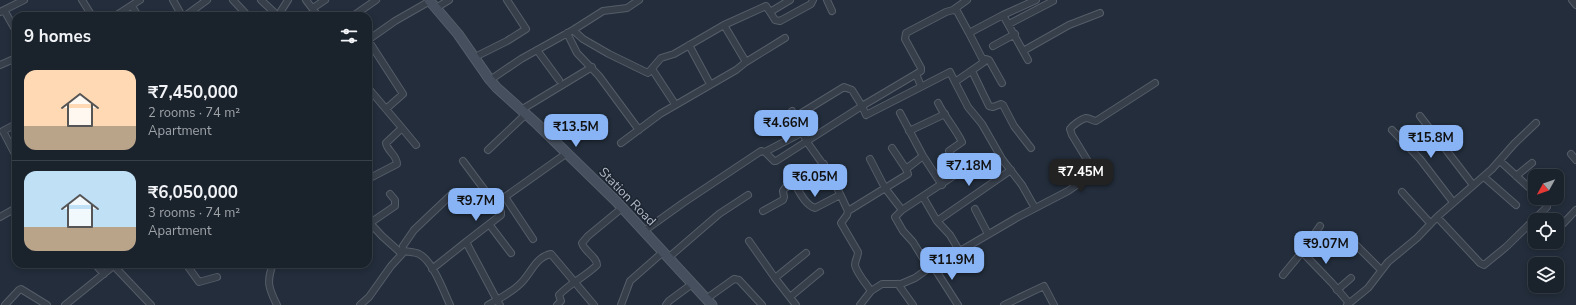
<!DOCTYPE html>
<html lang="en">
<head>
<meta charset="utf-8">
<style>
	body { margin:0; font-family:"Nunito Sans",sans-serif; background:#272f38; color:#f1f3f6; height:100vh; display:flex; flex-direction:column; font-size:15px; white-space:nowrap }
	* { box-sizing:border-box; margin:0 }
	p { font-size:13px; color:#9fa4a9 }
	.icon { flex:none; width:22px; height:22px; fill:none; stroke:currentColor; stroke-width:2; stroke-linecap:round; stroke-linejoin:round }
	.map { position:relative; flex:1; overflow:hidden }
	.drawer { position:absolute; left:12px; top:12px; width:360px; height:256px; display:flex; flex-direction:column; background:#1a222c; border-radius:12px; box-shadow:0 2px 6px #0003,0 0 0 1px #383f48 }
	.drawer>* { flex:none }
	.needle { width:26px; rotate:230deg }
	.controls { position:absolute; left:1528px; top:169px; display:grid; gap:8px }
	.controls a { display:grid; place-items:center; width:36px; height:36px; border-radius:8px; background:#1a222c; box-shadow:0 2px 6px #0003,0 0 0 1px #383f48; font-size:20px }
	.price { position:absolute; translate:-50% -34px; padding:0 9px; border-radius:8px; background:#88b4f6; color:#111; font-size:13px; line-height:26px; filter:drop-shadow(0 1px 2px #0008) }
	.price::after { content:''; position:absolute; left:50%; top:24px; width:12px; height:9px; margin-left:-6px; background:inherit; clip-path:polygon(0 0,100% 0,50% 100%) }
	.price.on { background:#222; color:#fff }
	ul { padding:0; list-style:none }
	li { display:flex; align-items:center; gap:12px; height:100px; padding:0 12px }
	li+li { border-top:1px solid #383f48 }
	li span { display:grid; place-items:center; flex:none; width:112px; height:80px; border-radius:12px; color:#555 }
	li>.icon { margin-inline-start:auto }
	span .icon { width:48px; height:48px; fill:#fffc; stroke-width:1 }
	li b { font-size:17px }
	h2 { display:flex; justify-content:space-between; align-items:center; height:48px; padding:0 12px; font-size:17px }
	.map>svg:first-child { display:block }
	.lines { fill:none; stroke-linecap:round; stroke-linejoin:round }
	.minor-casing { stroke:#555d69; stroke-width:8 }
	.secondary-casing { stroke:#555d69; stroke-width:11 }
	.minor { stroke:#373f4b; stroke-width:6 }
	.secondary { stroke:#454f5e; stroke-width:9 }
	.labels { text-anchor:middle; stroke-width:3; stroke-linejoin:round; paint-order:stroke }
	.street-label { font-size:13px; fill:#b2bac7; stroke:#1c2430 }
</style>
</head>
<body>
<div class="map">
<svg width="1576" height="305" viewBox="0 0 1576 305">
	<rect width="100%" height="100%" fill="#232d3b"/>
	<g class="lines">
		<defs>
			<path id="minor" d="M82,0L92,16
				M173,0L182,16
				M233,0L248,16
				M261,0L278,16
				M306,0L318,16
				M827,0L832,11
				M1572,0L1576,5
				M132,6L138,16
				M313,8L325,0
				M436,8L449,0
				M4,10L16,31
				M953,10L967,0
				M0,12L24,0
				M770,12L775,20L780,21L811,4L813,0
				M1003,15L1028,60
				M115,16L140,0
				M185,16L207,0
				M280,16L281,11L288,0
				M353,16L376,0
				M1009,24L1053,1
				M573,30L603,11L627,8L639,0
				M567,33L577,53L599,76L639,130
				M689,45L710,84
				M993,46L1015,34
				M537,50L559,80
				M1023,51L1069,25L1100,13
				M475,57L507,41L526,29L507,0
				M746,62L785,38
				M984,62L986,59L989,60L1002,83
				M0,65L16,58
				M652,69L675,104
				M972,71L989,106L993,107L1001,104L1003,105L1014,126L1031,148
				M490,80L521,59L573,30L583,39L609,54L648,73L661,58L674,54L724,25L766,6L770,12L790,0
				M955,82L968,107L982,124L1002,159L1022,185L1035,208
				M921,86L916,74L921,71V68L905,39L906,33L946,12L953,10L957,11L969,33
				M386,109L403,94L368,40L395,21L430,1
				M521,110L592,67
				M792,111L807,142L832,177L848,211L847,215L841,223L858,252C858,257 855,260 855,265C856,272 867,285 871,291L860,305
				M900,113L923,156L942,185
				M1420,116L1473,185
				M795,117L844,87L852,90L862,106L916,74
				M16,124L3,131L16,156
				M402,128L416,145
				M1392,130L1420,159L1453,202
				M909,131L945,114
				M621,143L660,114L736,70L746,62L724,25
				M488,150L526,114
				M765,152L774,161H776L862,106L866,115L950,72L955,82L984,62L969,33L1003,15L1036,0
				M1571,154L1576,160
				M870,159L885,188L902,210
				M463,161L495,204L567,153
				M1500,161L1535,193
				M906,169L923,156
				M1516,176L1532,163
				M1484,177L1516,205
				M368,179L397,164C397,155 387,151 386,143L402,128L369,89
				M794,183C799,191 805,205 815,208L840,195
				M1402,192L1430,223
				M505,197L533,239
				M923,197L937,221L950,235L960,252
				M975,209L988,234
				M763,211L783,200L784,197L783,191L785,188L824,164
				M848,211L908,174L906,169L892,148
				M0,217L16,208
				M1437,217L1480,263L1484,265L1506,247L1547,207V204L1541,198
				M368,221L382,236L402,254L404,251C409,252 415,252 419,254C433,261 444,292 450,305
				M937,221L1011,170
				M370,223L395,206V200L390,194
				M489,224L511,253
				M1320,226L1302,252L1332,283L1349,303
				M1557,230L1576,210
				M644,231L683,203L761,151L765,152L803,132
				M1350,239L1381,270
				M749,241L775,278
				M466,242L501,215V212L495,204
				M668,258L719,214L748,195
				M95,264L104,274
				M186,264L199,282L217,277
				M273,264C266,282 269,289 277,305
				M113,265L151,305
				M933,266L958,305
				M929,268L948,258L1018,217L1068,191L1091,175L1094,172L1092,168L1072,135L1070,129C1073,125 1081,119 1086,118C1090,118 1093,121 1096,121L1155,83
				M432,269L466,242L497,300L488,305
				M1283,275L1302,252
				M898,284L913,305
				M1337,290L1351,278
				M871,291L882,284H901L915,278L929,268L913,242L903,231L895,217L902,210L958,173L959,170L949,151L962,142C955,128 945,117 938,103
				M790,297L820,272
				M706,299L734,279L739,280L762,305
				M5,305L19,290L21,289L47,305
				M65,305L116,264
				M360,305L369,297L391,266L402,254L403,246L414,230L453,193
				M500,305L497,300C505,295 513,291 520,284C531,274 535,257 551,254L594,305
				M557,305L561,301L559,295C570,283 585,277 597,265C597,257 584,251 582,243L588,236L622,208
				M621,305L630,281L663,252
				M666,305L669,301L692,284
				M796,305L775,278L806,253
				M1004,305L1044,286L1054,305
				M1347,305L1368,288L1388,262L1417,238L1437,217L1492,169L1514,144L1536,123"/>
			<path id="secondary" d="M429,0L458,34L490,80L497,88L537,124L616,201L712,305"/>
		</defs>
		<use href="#minor" class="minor-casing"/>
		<use href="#secondary" class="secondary-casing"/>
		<use href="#minor" class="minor"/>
		<use href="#secondary" class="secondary"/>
	</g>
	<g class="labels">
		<g class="street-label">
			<text transform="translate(628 196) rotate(46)" y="5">Station Road</text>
		</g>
	</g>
</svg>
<div class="controls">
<a><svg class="needle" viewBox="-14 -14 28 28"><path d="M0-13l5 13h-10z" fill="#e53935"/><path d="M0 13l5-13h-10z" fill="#9fa4a9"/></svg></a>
<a><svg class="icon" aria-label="locate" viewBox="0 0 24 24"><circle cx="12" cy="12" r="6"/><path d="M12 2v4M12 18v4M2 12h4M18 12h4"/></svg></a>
<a><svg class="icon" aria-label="layers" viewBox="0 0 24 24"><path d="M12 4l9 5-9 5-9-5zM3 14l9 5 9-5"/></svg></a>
</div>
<b class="price" style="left:786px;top:144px">₹4.66M</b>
<b class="price" style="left:576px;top:148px">₹13.5M</b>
<b class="price" style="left:1431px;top:159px">₹15.8M</b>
<b class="price" style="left:969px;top:187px">₹7.18M</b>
<b class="price on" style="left:1081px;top:193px">₹7.45M</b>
<b class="price" style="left:815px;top:198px">₹6.05M</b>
<b class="price" style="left:476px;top:222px">₹9.7M</b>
<b class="price" style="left:1326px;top:265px">₹9.07M</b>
<b class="price" style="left:952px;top:281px">₹11.9M</b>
<section class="drawer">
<h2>9 homes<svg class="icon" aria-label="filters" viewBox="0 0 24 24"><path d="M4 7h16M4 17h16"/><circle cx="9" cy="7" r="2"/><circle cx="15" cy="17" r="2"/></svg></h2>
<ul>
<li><span style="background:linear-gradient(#ffd9b3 70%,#b9a48a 0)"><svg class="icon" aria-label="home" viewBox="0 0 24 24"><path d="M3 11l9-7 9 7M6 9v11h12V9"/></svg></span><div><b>₹7,450,000</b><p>2 rooms · 74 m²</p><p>Apartment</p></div></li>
<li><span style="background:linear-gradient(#bfe0f5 70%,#b9a48a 0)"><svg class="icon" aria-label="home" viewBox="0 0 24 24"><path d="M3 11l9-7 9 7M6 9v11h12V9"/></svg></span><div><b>₹6,050,000</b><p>3 rooms · 74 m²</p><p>Apartment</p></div></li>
</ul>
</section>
</div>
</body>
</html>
